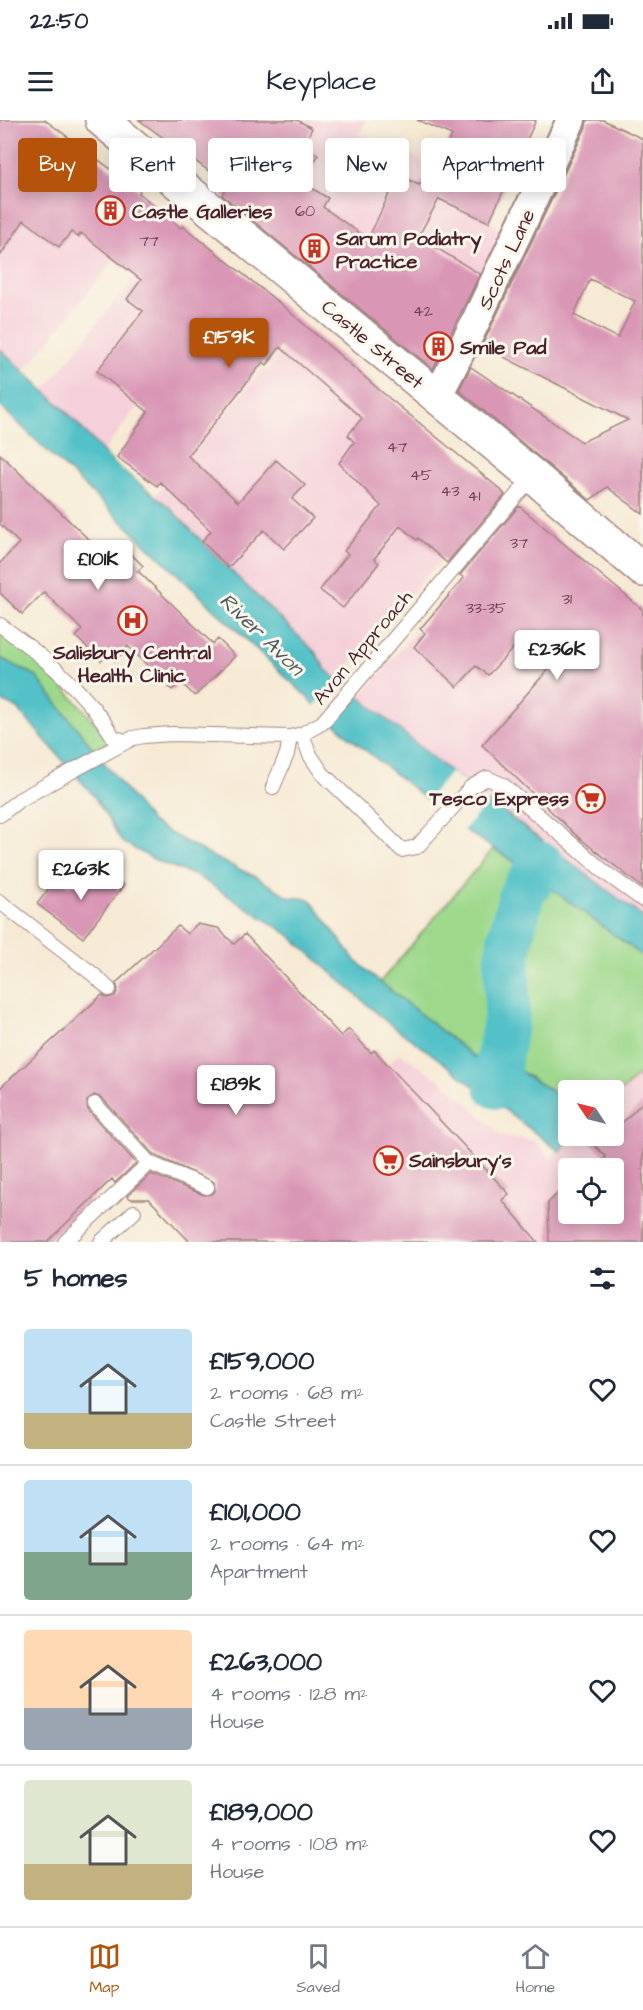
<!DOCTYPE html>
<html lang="en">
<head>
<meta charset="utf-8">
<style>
	body { margin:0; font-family:"Architects Daughter",sans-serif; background:#f6f6f7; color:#1f2937; height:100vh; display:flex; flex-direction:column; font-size:22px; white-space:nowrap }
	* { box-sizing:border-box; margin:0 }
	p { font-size:20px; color:#747a83 }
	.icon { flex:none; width:33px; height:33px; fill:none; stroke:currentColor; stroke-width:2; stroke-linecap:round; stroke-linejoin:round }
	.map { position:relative; height:1122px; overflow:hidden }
	.details { display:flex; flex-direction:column; background:#fff; flex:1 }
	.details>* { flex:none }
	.guide { position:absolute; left:18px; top:18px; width:608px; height:54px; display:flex; gap:12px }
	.needle { width:39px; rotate:305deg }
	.buttons { position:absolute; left:558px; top:960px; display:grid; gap:12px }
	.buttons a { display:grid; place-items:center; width:66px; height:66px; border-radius:6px; background:#fff; box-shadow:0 3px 15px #0003; font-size:30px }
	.price { position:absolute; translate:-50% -51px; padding:0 14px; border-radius:6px; background:#fff; color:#222; font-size:20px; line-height:39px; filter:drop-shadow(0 2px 3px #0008) }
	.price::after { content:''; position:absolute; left:50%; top:36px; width:18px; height:14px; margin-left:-9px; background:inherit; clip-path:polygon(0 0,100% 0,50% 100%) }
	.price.selected { background:#b45309; color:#fff }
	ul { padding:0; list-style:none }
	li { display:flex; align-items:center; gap:18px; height:150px; padding:0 24px }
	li+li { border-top:2px solid #e0e1e3 }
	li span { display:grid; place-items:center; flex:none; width:168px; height:120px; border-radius:6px; color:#555 }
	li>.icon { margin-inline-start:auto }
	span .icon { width:72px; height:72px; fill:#fffc; stroke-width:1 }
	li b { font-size:26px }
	h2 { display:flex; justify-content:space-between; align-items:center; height:72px; padding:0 24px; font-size:26px }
	.pill { padding:0 21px; border-radius:6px; background:#fff; box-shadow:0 3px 15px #0003; font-size:21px; line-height:54px }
	.pill.selected { background:#b45309; color:#fff }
	.status { display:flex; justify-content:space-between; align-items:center; height:42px; padding:0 30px; background:#fff; direction:ltr }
	.status svg { height:16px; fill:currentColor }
	header { display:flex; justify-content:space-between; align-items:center; height:78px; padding:0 24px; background:#fff; font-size:27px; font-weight:600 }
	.menu { display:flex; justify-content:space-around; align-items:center; height:84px; border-top:2px solid #e0e1e3; background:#fff; font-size:16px; color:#747a83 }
	.menu a { display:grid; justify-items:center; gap:3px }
	.menu .selected { color:#b45309 }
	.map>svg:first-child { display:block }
	.built { fill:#f5cfd9; fill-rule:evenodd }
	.green { fill:#9dd88b; stroke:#747c5b; stroke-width:1.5 }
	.water { fill:#52c1c7; stroke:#4e7079; stroke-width:1.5 }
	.pier { fill:#f6ead5 }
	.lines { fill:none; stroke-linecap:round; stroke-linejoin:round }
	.river { stroke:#52c1c7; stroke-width:46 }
	.building { fill:#d996b5; fill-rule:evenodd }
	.service-casing { stroke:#a08480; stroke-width:16 }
	.minor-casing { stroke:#a08480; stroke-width:32 }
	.tertiary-casing { stroke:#a08480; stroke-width:36 }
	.service { stroke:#fff; stroke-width:14 }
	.minor { stroke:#fff; stroke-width:28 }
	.tertiary { stroke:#fff; stroke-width:33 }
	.labels { text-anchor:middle; stroke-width:6; stroke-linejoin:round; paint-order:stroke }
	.number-label { font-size:16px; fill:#6e3d4e }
	.poi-label { font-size:20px; font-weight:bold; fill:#4a1f2b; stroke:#fbf7ec; text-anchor:start }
	.street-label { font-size:20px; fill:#4a1f2b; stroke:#fbf7ec }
	.water-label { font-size:21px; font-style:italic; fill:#4d5862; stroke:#fbf7ec }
</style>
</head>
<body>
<div class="status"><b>22:50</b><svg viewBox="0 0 49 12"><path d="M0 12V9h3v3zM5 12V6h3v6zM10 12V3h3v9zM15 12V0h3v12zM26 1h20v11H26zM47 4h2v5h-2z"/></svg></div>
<header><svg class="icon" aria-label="menu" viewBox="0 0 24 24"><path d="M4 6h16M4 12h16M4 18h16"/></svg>Keyplace<svg class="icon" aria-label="share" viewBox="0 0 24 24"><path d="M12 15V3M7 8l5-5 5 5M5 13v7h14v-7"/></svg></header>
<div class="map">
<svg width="643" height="1122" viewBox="0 0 643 1122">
	<rect width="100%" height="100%" fill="#fbf7ec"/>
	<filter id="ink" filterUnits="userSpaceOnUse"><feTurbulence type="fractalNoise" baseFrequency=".0167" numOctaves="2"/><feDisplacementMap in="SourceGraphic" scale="12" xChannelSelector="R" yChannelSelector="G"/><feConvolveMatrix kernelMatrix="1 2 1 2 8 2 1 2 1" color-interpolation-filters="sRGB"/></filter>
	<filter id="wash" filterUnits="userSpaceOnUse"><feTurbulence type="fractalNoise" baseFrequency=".008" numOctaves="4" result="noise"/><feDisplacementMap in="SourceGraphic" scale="24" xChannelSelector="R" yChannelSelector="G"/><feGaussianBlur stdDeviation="1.35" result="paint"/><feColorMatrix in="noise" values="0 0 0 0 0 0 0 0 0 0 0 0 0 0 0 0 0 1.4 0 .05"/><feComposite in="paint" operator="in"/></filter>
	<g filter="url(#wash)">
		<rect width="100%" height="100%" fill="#f6ead5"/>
		<path class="built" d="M35,0H45L140,71L152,83L128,116L115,139L24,252L0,229V48Z
			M263,0H366L359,14L435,46L460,0H536L489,101L504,115L441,250L426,252L220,79Z
			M183,106L248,158L187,237L177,231L103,333L65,290L44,271L149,138L169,124Z
			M304,204L383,273L501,370L337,559L326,550L315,532L228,448L168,386L155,376L263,250L266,252L283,229Z
			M522,388L643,489V797L451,652L360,577Z
			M400,933L450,967L501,1015L535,1021L551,1038L574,1016H614V979L643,950V1122H191ZM568,1048H614V1094H568Z"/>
		<path class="green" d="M0,512L41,543L96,603L109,622L94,630L35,555L0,538Z
			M493,729L515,742L643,836V950L614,979V970H568V986L550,970L516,949L474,937L380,862Z"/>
		<path class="water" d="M0,229L65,290L113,343L168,386L228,448L315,532L326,550L451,652L643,797V836L515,742L463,709L348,616L0,286Z
			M0,538L35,555L152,703L215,738L256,757L289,777L310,779L354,839L380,862L474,937L516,949L550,970L568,986V1016H574L559,1031L425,929L388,903L288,814L199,757L157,741L122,722L94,676L18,589L0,580Z"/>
		<path class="pier" d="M337,559L356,573L329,603L313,588Z
			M451,652L490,680L462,712L425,682Z"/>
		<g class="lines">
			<path class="river" d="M497,966L499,938L507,895V842L511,815L522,773L542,745"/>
		</g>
		<g id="blocks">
			<path class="building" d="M0,0H45L140,71L139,73L181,108L183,106L283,186L383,273L501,370L505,375L447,443L418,418L417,420L400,406L374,439L379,443L343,488L320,470L348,434L344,431L381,386L339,343L354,322L348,315L362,298L280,227L267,245L263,242L188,336L238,382L276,340L305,365L292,379L313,398L284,429L264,410L228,448L202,421L211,411L160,362L157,366L117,337L148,292L97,251L143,191L127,179L141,160L81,113L78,117L71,112L59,127L24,100L0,136Z
				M139,0H297L312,8L303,27L318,35L303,63L328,78L323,87L368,119L398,55L419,65L435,47L452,15L417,0H536L489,102L439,79L418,117L480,154L433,249L222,75L228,65Z
				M587,0H603L643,19V394L607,367L590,380L459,270L471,247L582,322L628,300L482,226L586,7ZM590,159L635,181L618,218L574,195Z
				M0,334L113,443L126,429L143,446L138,451L213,524L218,519L235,536L195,576L180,562L172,570L128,526L115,541L108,534L101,541L76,517L82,510L44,472L22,494L0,473V443L19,423L0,404Z
				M519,386L643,490V768L578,717L482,625L552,545L521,520L488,555L476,546L457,567L414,527L425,513L420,509L464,458L460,455Z
				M101,748L124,765L83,818L37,784L56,759L68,765L89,764Z
				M197,804L218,808L234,824L245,814L341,916L349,909L371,933L374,930L509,1074L502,1080L538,1122H190L149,1079H131L127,1076L151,1054L204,1075L212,1074L215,1071L214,1062L154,1035L102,978L94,975L87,981L88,990L136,1043L115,1063L112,1059L47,1122H0V968L102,875L108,878L115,876L118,870L116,863L178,806L187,814Z
				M643,982V1122H549L548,1083L568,1063V1094H614V1048H594L606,1037L585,1016H614V1003L621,1004Z"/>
		</g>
	</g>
	<g filter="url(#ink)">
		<use href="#blocks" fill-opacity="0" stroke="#a08480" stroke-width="1.5"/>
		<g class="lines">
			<defs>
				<path id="service" d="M0,505C43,536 87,572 114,618L126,621
					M302,614L310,635L322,653L402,730L417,727L471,667L487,658L503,665L607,754L643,780
					M273,667L287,634L290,617
					M0,695L19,680L133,618L144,616L172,614L290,617L302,614L322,603L533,356
					M0,782L94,855L109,869
					M95,984L149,1043L207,1067
					M65,1122L149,1043
					M101,1122L134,1092"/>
				<path id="minor" d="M437,277L472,209L571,0"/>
				<path id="tertiary" d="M102,0L533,356L643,450"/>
			</defs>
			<use href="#service" class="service-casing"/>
			<use href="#minor" class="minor-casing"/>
			<use href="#tertiary" class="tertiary-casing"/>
			<use href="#service" class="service"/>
			<use href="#minor" class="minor"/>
			<use href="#tertiary" class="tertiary"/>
		</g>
	</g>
	<defs>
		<symbol id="building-ring" viewBox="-11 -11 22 22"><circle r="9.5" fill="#fbf7ec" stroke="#c8321e" stroke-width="1.5"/><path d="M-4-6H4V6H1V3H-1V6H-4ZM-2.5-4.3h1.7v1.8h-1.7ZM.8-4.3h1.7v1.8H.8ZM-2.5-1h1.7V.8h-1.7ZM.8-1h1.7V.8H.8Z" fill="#c8321e"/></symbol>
		<symbol id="hospital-ring" viewBox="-11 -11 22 22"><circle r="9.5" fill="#fbf7ec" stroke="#c8321e" stroke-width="1.5"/><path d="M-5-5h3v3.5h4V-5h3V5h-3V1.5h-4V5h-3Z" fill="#c8321e"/></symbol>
		<symbol id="supermarket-ring" viewBox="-11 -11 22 22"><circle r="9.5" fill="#fbf7ec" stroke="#c8321e" stroke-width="1.5"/><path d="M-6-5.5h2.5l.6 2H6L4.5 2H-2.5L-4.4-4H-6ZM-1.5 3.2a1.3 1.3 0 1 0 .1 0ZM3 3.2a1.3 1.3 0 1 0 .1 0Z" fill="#c8321e"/></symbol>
	</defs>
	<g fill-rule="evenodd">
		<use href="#building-ring" x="94" y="74" width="33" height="33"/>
		<use href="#building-ring" x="298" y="112" width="33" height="33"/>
		<use href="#building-ring" x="422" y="210" width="33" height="33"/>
		<use href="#hospital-ring" x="116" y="484" width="33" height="33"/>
		<use href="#supermarket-ring" x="574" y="662" width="33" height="33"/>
		<use href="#supermarket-ring" x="372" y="1024" width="33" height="33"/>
	</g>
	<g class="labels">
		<g class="number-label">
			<text x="305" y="96">60</text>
			<text x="149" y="126">77</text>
			<text x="423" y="196">42</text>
			<text x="397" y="332">47</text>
			<text x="421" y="360">45</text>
			<text x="450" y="376">43</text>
			<text x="474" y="381">41</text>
			<text x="519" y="428">37</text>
			<text x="567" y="484">31</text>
			<text x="486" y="493">33-35</text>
		</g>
		<g class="poi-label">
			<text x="132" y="98">Castle Galleries</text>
			<text x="336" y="125">Sarum Podiatry<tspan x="336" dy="23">Practice</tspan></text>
			<text x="460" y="234">Smile Pad</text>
			<text x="132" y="539" text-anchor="middle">Salisbury Central<tspan x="132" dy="23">Health Clinic</tspan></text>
			<text x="569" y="685" text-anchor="end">Tesco Express</text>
			<text x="409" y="1047">Sainsbury's</text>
		</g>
		<g class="street-label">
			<text transform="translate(506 139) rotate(-65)" y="7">Scots Lane</text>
			<text transform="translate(373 224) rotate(40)" y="7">Castle Street</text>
			<text transform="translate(362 527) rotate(-50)" y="7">Avon Approach</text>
		</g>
		<g class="water-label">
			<text transform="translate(262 514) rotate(44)" y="7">River Avon</text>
		</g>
	</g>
</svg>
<div class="buttons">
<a><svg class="needle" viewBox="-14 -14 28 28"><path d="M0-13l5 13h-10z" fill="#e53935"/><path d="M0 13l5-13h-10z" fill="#747a83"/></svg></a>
<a><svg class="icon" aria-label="locate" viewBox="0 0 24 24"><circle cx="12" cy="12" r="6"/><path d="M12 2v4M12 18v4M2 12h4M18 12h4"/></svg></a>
</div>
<b class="price selected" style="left:229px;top:249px">£159K</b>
<b class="price" style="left:98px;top:471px">£101K</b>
<b class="price" style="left:557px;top:561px">£236K</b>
<b class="price" style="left:81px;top:781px">£263K</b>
<b class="price" style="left:236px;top:996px">£189K</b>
<div class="guide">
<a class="pill selected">Buy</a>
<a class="pill">Rent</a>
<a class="pill">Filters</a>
<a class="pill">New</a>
<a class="pill">Apartment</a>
</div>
</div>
<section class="details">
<h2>5 homes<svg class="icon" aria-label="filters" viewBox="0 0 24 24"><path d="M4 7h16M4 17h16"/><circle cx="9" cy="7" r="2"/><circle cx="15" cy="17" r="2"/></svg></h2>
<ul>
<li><span style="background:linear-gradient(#bfe0f5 70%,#c2b280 0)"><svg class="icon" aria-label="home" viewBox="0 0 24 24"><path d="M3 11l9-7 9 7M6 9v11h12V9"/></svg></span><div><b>£159,000</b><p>2 rooms · 68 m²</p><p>Castle Street</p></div><svg class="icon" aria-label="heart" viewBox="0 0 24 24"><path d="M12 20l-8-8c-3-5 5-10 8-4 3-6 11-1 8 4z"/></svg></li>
<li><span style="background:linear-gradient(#bfe0f5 60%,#7fa58c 0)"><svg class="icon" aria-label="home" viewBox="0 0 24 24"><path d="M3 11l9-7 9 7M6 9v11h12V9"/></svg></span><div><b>£101,000</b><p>2 rooms · 64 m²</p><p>Apartment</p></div><svg class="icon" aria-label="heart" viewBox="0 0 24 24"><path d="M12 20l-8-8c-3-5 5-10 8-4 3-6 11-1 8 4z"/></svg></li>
<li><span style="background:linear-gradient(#ffd9b3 65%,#9aa5b1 0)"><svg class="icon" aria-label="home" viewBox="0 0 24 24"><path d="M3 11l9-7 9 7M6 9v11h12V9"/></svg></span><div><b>£263,000</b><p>4 rooms · 128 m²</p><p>House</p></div><svg class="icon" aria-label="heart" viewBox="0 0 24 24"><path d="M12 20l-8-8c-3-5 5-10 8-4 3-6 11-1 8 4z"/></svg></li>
<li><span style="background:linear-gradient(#dfe7d0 70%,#c2b280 0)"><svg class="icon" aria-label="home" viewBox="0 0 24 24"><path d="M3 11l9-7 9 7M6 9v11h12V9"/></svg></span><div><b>£189,000</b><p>4 rooms · 108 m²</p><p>House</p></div><svg class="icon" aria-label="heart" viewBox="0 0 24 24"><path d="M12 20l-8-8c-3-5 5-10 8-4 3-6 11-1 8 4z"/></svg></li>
</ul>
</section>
<nav class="menu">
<a class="selected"><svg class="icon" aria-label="map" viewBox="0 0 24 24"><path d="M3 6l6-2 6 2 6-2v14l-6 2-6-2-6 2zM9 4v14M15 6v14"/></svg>Map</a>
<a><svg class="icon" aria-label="saved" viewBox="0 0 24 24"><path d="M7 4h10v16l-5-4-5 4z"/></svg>Saved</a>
<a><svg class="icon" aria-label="home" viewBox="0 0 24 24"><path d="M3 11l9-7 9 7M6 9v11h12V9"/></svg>Home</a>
</nav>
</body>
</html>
